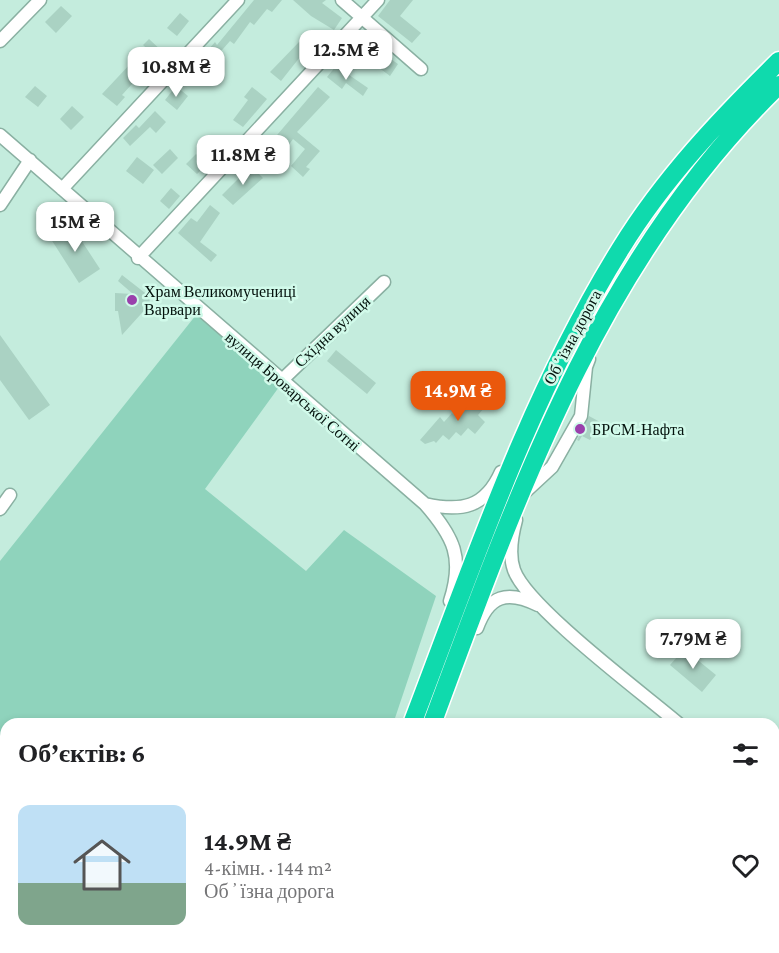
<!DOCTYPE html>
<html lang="uk">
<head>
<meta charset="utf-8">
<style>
	body { margin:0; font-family:"Crimson Pro",serif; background:#f2f2f2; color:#202124; height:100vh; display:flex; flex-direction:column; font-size:22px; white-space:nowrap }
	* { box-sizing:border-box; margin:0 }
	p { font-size:20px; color:#757577 }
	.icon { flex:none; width:33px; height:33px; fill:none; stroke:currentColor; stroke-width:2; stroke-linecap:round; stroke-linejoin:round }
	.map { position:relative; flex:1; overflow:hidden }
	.drawer { position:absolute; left:0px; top:718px; width:780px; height:236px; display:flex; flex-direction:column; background:#fff; border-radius:18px 18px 0 0; box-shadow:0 3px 9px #0003 }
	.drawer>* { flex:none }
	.price { position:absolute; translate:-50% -51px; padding:0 14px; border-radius:12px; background:#fff; color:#222; font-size:20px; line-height:39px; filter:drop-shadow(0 2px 3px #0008) }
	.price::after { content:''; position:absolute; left:50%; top:36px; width:18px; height:14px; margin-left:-9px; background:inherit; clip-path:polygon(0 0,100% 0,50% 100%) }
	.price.current { background:#ea580c; color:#fff }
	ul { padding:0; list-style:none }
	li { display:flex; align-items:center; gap:18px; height:150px; padding:0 18px }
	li+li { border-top:2px solid #e0e0e0 }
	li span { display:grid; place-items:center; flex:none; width:168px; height:120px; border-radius:12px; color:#555 }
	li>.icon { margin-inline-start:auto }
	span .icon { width:72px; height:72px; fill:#fffc; stroke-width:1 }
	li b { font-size:26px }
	h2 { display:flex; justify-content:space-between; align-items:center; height:72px; padding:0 18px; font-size:26px }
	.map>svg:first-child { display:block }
	.green { fill:#8fd3bc }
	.building { fill:#aad2c3 }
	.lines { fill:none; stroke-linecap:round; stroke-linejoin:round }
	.minor-casing { stroke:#8ab0a2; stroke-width:15 }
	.highway-casing { stroke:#fff; stroke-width:21 }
	.minor { stroke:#fff; stroke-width:12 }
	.highway { stroke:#0fdaad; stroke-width:18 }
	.poi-dot { fill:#9a40ac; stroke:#d1faea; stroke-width:2 }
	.labels { text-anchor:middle; stroke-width:5; stroke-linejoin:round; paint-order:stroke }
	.poi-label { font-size:16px; fill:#04120d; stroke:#d1faea; text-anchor:start }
	.street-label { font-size:16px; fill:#04120d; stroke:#d1faea }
</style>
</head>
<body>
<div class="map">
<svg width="779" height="953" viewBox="0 0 779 953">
	<rect width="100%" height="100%" fill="#c4ecdd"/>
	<path class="green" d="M200,310L279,387L205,489L306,571L344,530L436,596L393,724H6V948H319L317,953H0V561Z
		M464,948H630L626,953H459Z"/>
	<path class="building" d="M254,0H282L272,12L267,9L254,25L250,22L234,44L230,41L208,66L211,69L195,85L186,76L215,42L217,45Z
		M293,0H326L322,3L342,18L334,30L311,16Z
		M390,0H413L400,16L421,33L412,43L378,16Z
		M61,6L72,16L56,33L45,22Z
		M180,13L189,21L177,36L167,28Z
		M149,39L164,53L158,59L143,45Z
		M301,40L312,49L303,59L300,57L281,81L270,72Z
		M379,51L398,64L390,76L378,67L381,62L374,56Z
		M132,62L143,72L122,95L125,97L117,106L102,94Z
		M336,66L368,88L363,96L346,83L342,89L327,77Z
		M35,86L47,96L38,107L25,97Z
		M176,86L188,96L177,110L165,100Z
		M252,87L267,99L243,127L233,120L248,100L244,97Z
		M318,87L330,97L297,132L320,151L306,167L310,169L303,177L291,166L305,149L293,139L273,167L260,155Z
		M72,106L84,117L71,130L60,119Z
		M155,111L166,122L156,133L150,127L130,146L123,138L136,125L139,128Z
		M170,149L178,158L162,174L153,165Z
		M196,154L207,164L197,174L186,164Z
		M137,157L154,170L143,184L126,171Z
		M251,166L263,178L233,205L222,195Z
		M171,188L180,196L169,209L160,201Z
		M210,205L220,213L200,242L217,255L211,262L178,233L191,218L197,222Z
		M70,223L100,269L79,283L49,236Z
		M122,275L149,296L150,304L122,335L118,311H115V293L133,294L118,281Z
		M0,335L50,405L29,420L0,380Z
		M336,350L376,383L367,394L327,361Z
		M481,393L490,401L478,415L485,422L475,434L468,428L461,436L456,432L449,440L443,435L436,443L434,441L425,444L420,440L440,417L444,422L452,413L457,417Z
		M589,416L600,422L590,440L582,436L579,441L577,440Z
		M684,649L716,675L702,692L670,665Z"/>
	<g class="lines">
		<defs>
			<path id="minor" d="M342,0L421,69
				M0,41L40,0
				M0,135L425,504C454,537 464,558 450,601
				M62,189L238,0
				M0,205L30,160
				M138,258L378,0
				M281,381L384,282
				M525,492L552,467L581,416L586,367L589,359
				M425,504C461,512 485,508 501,472
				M0,509L10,495
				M516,520C512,535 509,556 514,570C527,607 644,694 679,724
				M477,628C489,595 507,590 538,605
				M774,808L779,812
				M774,933L779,938
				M720,953L724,948"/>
			<path id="highway" d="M412,724C474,562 529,396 621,248C664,178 721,118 779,61
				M432,724C517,495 599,259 779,85
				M328,953L330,948
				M349,953L351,948"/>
		</defs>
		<use href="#minor" class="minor-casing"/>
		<use href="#highway" class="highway-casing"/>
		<use href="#minor" class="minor"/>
		<use href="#highway" class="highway"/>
	</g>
	<g class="poi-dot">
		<circle cx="132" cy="300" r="6"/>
		<circle cx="580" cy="429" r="6"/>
	</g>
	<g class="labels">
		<g class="poi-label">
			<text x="144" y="297">Храм Великомучениці<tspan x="144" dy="18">Варвари</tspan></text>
			<text x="592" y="435">БРСМ-Нафта</text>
		</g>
		<g class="street-label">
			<text transform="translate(332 331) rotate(-43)" y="6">Східна вулиця</text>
			<text transform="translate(572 337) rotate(-62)" y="6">Обʼїзна дорога</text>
			<text transform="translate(293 391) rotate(41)" y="6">вулиця Броварської Сотні</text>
		</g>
	</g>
</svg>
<b class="price" style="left:346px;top:81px">12.5M ₴</b>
<b class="price" style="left:176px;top:98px">10.8M ₴</b>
<b class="price" style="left:243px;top:186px">11.8M ₴</b>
<b class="price" style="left:75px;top:253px">15M ₴</b>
<b class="price current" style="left:458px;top:422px">14.9M ₴</b>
<b class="price" style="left:693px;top:670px">7.79M ₴</b>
<section class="drawer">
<h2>Об’єктів: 6<svg class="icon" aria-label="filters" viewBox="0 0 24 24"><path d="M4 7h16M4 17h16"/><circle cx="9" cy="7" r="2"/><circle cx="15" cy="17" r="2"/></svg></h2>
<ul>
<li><span style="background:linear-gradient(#bfe0f5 65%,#7fa58c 0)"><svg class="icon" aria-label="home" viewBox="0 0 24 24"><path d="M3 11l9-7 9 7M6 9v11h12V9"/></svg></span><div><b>14.9M ₴</b><p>4-кімн. · 144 m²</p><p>Обʼїзна дорога</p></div><svg class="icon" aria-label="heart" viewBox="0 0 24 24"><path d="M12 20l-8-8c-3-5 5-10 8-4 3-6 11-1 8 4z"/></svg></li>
</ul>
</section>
</div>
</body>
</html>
